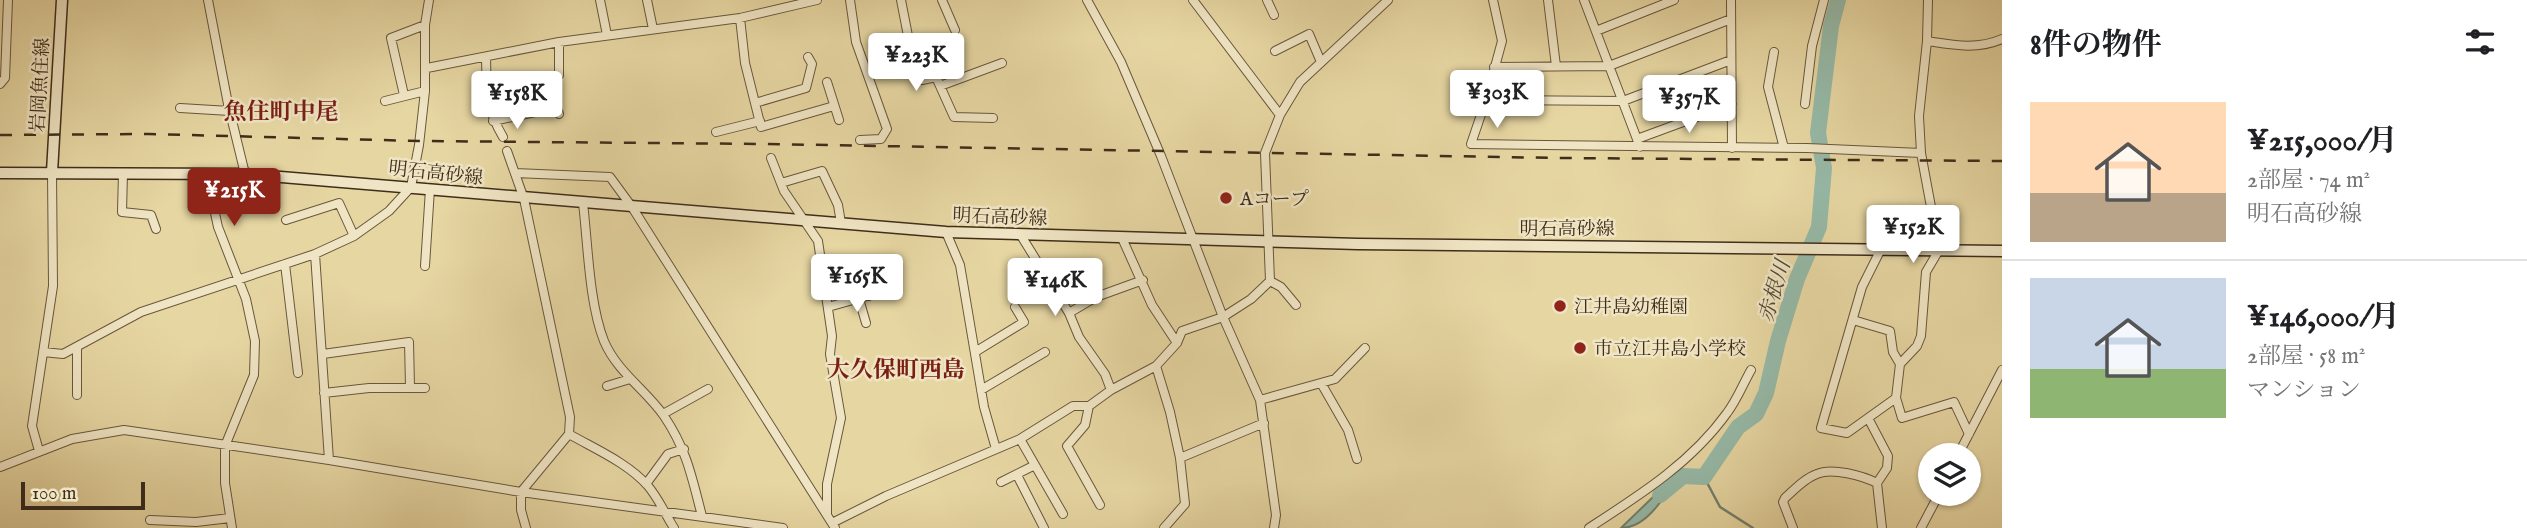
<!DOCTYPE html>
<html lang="ja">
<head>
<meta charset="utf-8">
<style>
	body { margin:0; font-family:"IM FELL English","Noto Serif JP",serif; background:#f6f6f6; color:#202124; height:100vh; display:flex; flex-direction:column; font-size:26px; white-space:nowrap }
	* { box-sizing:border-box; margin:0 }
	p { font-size:23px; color:#757577 }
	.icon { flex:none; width:38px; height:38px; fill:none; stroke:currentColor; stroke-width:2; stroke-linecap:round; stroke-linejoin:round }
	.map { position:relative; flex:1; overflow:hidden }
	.drawer { display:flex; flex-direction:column; background:#fff; width:525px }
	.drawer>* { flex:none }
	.tools { position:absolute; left:1918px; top:443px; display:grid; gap:14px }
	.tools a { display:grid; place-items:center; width:63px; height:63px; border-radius:50%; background:#fff; box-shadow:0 2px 5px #0004; font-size:35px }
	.scale { position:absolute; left:21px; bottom:18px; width:124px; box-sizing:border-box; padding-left:7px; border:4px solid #3f2d1a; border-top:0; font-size:19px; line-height:24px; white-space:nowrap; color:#3f2d1a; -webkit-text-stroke:5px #efe4c3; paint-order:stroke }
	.price { position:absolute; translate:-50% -60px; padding:0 16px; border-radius:7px; background:#fff; color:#222; font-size:23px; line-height:46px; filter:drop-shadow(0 2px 4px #0008) }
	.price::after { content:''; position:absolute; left:50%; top:42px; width:21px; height:16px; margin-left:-10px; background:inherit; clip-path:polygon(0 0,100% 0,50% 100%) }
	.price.active { background:#8f2418; color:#fff }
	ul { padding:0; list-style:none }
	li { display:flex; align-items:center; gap:21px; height:175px; padding:0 28px }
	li+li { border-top:2px solid #e0e0e0 }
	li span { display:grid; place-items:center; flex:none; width:196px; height:140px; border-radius:0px; color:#555 }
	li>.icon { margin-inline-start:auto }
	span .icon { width:84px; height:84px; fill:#fffc; stroke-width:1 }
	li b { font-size:30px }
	h2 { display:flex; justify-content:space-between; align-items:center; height:84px; padding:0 28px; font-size:30px }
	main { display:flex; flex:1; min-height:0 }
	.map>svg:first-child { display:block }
	.water { fill:#96b9a7; stroke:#73816f; stroke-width:2 }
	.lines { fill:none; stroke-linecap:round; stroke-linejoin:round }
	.stream { stroke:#73816f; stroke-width:2.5 }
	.river { stroke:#96b9a7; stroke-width:16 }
	.street-casing { stroke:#69573c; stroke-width:10 }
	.secondary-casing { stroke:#3f2d1a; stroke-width:13 }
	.street { stroke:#efe4c3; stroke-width:8 }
	.secondary { stroke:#efe4c3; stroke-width:10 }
	.rail { stroke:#3f2d1a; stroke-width:2.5; stroke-dasharray:12 12; stroke-linecap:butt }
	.poi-dot { fill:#8f2418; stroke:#efe4c3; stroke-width:2.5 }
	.labels { text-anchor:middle; stroke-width:5; stroke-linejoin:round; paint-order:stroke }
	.street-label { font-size:19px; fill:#3f2d1a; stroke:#efe4c3 }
	.poi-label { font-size:19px; fill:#3f2d1a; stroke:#efe4c3; text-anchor:start }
	.water-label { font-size:21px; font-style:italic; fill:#504936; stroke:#efe4c3 }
	.quarter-label { font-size:23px; font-weight:bold; fill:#7a1f14; stroke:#efe4c3 }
</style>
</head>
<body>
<main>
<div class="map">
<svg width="2002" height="528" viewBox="0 0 2002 528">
	<rect width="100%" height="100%" fill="#e6d6a2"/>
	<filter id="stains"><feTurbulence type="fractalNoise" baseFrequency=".00286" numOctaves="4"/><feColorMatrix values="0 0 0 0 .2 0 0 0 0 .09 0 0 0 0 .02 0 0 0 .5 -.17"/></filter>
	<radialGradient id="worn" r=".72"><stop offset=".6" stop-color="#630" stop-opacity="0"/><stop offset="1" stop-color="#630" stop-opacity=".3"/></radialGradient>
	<path class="water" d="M1677,481C1662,498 1647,528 1621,528L1655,495Z"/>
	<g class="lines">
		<path class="stream" d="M1704,477L1720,507L1753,528"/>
		<path class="river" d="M1660,495L1683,476L1704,477L1738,427L1756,414L1766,393L1778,341L1797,279L1819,227L1824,168L1818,133L1831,26L1838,0"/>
		<defs>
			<path id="street" d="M208,0L228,104L245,174
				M600,0L607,35
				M647,0L653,29
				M850,0L856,42L887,129L881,139L860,140
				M901,0L916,77L922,80L936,77L954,117L993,118
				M942,0L955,30
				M1087,0L1121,62L1161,156L1223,317L1260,400L1276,515L1274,528
				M1193,0L1280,115
				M1267,0L1274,15
				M1493,0L1502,41L1486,100L1471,144L1807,148L1921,153
				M1548,0L1556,66
				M1584,0L1640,147
				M1731,0L1732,148
				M740,18L745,63L761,127L834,106
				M1596,31L1674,0
				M1927,41C1953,45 1977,50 2002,39
				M1275,51L1309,34L1321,62
				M1774,52L1768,87L1784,148
				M486,58C487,92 485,106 503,137
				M1494,67L1609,66L1731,19
				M427,68L559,42L740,18L817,0
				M546,77L559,114
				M827,82L839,120
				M0,84L5,78L8,0
				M487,86L559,75V42
				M940,86L1002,63
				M404,95L391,38L425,25
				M1486,100L1623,101L1731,60
				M385,101L425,91
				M755,103L806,88L812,64L808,57
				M1805,104L1812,46L1824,0
				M180,108L230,111
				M493,121L535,112
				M716,132L760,121
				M1637,139L1732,104
				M507,151L524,199L570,417L569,434L521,492V510L526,528
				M771,158L784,191L818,241L832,336L830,354L841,418L827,484V514
				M123,173L122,212L151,215L156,229
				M515,173L610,177L632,207L835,528
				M227,174L213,190V204L218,227L246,299L255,341L254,375L225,446V483L232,528
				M781,183L822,171L838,205L841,223
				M583,203C588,245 589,303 604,341C617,372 646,390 664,416C687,450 692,478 702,516
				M286,220L339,203L354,236
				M946,232L960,265L984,407L996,449
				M1020,234L1069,313L1079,337L1105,374L1111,390
				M1122,238L1152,305L1177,343
				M315,254L329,460
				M285,264L298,373
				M425,266L430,189
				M861,270L869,296
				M1270,281L1281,287L1296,305
				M859,299L866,323
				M828,307L878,293
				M1069,313L1096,297L1143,280
				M1853,320L1890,331L1893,352L1900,364
				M77,348V395
				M43,352L63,354L141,312L315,254L354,236L389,211L411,187L419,145L425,91V25L429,0
				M975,352L1024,322L1015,307
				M323,354L409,342L410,387
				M1156,366L1170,412L1180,458
				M1321,383L1348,430L1357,459
				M607,386L630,379
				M981,390L1045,352
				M324,393L369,388H425
				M1896,398L1902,418L1954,402L1969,434
				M1260,400L1335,379L1365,348
				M1089,406L1085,425L1067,446L1100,505
				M663,414L708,389
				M1868,418L1847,433L1821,428L1862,287L1881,249
				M569,434C595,449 628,463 648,486C659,499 665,514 674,528
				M1020,439L1063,514
				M39,451L32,426L53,286L52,172
				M1958,455L2002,370
				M0,467L72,439L124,430L329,460L521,492L783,528
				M1017,475L1044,528
				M1001,482L1035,465
				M646,484L668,454L684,449
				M150,520L196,522L230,518
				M832,523L886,496L1020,439L1073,406H1089L1111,390L1156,366L1177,343L1182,331L1223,317L1251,299L1270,281L1265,153L1280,115L1300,82L1388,0
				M1164,528L1185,504L1180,458L1264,423
				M1589,528C1640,495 1691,463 1727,413C1737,400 1743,384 1751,370
				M1793,528L1783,502L1785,498C1794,490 1805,478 1817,474C1832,467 1863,476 1877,483
				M1882,528L1877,483L1887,468L1888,456L1868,418L1896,398L1900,364L1917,346L1921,336L1926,272L1939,250L1921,153L1919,116L1927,41L1928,0
				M1921,528L1939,494"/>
			<path id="secondary" d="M52,172L62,0
				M0,173L245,174L946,232L1358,244L2002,251"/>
		</defs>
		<use href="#street" class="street-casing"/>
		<use href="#secondary" class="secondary-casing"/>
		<use href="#street" class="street"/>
		<use href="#secondary" class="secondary"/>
		<path class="rail" d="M0,135L149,134L420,141L767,144L1557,158L2002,161"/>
	</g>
	<g class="poi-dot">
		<circle cx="1226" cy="198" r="7"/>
		<circle cx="1560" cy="306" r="7"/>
		<circle cx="1580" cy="348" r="7"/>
	</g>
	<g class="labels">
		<g class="street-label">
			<text transform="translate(39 85) rotate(-87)" y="7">岩岡魚住線</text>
			<text transform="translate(436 172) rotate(6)" y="7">明石高砂線</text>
			<text transform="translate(1000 216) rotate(2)" y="7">明石高砂線</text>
			<text x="1567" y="235">明石高砂線</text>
		</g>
		<g class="poi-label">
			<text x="1240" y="205">Aコープ</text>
			<text x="1574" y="313">江井島幼稚園</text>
			<text x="1594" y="355">市立江井島小学校</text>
		</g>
		<g class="water-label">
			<text transform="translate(1774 291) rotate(-73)" y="7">赤根川</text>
		</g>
		<g class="quarter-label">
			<text x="281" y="119">魚住町中尾</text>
			<text x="896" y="377">大久保町西島</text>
		</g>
	</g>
	<rect width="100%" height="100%" filter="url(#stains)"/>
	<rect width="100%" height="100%" fill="url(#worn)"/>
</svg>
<div class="tools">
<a><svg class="icon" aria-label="layers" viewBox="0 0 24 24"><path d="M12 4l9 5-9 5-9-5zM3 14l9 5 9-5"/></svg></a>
</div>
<div class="scale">100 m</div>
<b class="price" style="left:916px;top:93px">¥223K</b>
<b class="price" style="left:1497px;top:130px">¥303K</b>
<b class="price" style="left:517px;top:131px">¥158K</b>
<b class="price" style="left:1689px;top:135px">¥357K</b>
<b class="price active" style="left:234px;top:228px">¥215K</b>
<b class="price" style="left:1913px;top:265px">¥152K</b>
<b class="price" style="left:857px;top:314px">¥165K</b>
<b class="price" style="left:1055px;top:318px">¥146K</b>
</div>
<section class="drawer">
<h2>8件の物件<svg class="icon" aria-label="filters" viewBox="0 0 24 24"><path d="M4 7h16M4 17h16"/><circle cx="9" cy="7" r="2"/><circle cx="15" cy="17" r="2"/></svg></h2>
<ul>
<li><span style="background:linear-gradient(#ffd9b3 65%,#b9a48a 0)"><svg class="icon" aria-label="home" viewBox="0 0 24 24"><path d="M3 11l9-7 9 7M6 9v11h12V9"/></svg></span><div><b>¥215,000/月</b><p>2部屋 · 74 m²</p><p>明石高砂線</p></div></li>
<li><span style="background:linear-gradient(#c9d6e8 65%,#8fb573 0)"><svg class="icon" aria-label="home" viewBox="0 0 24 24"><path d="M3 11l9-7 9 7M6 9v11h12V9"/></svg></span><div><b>¥146,000/月</b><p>2部屋 · 58 m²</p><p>マンション</p></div></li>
</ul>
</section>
</main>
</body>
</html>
